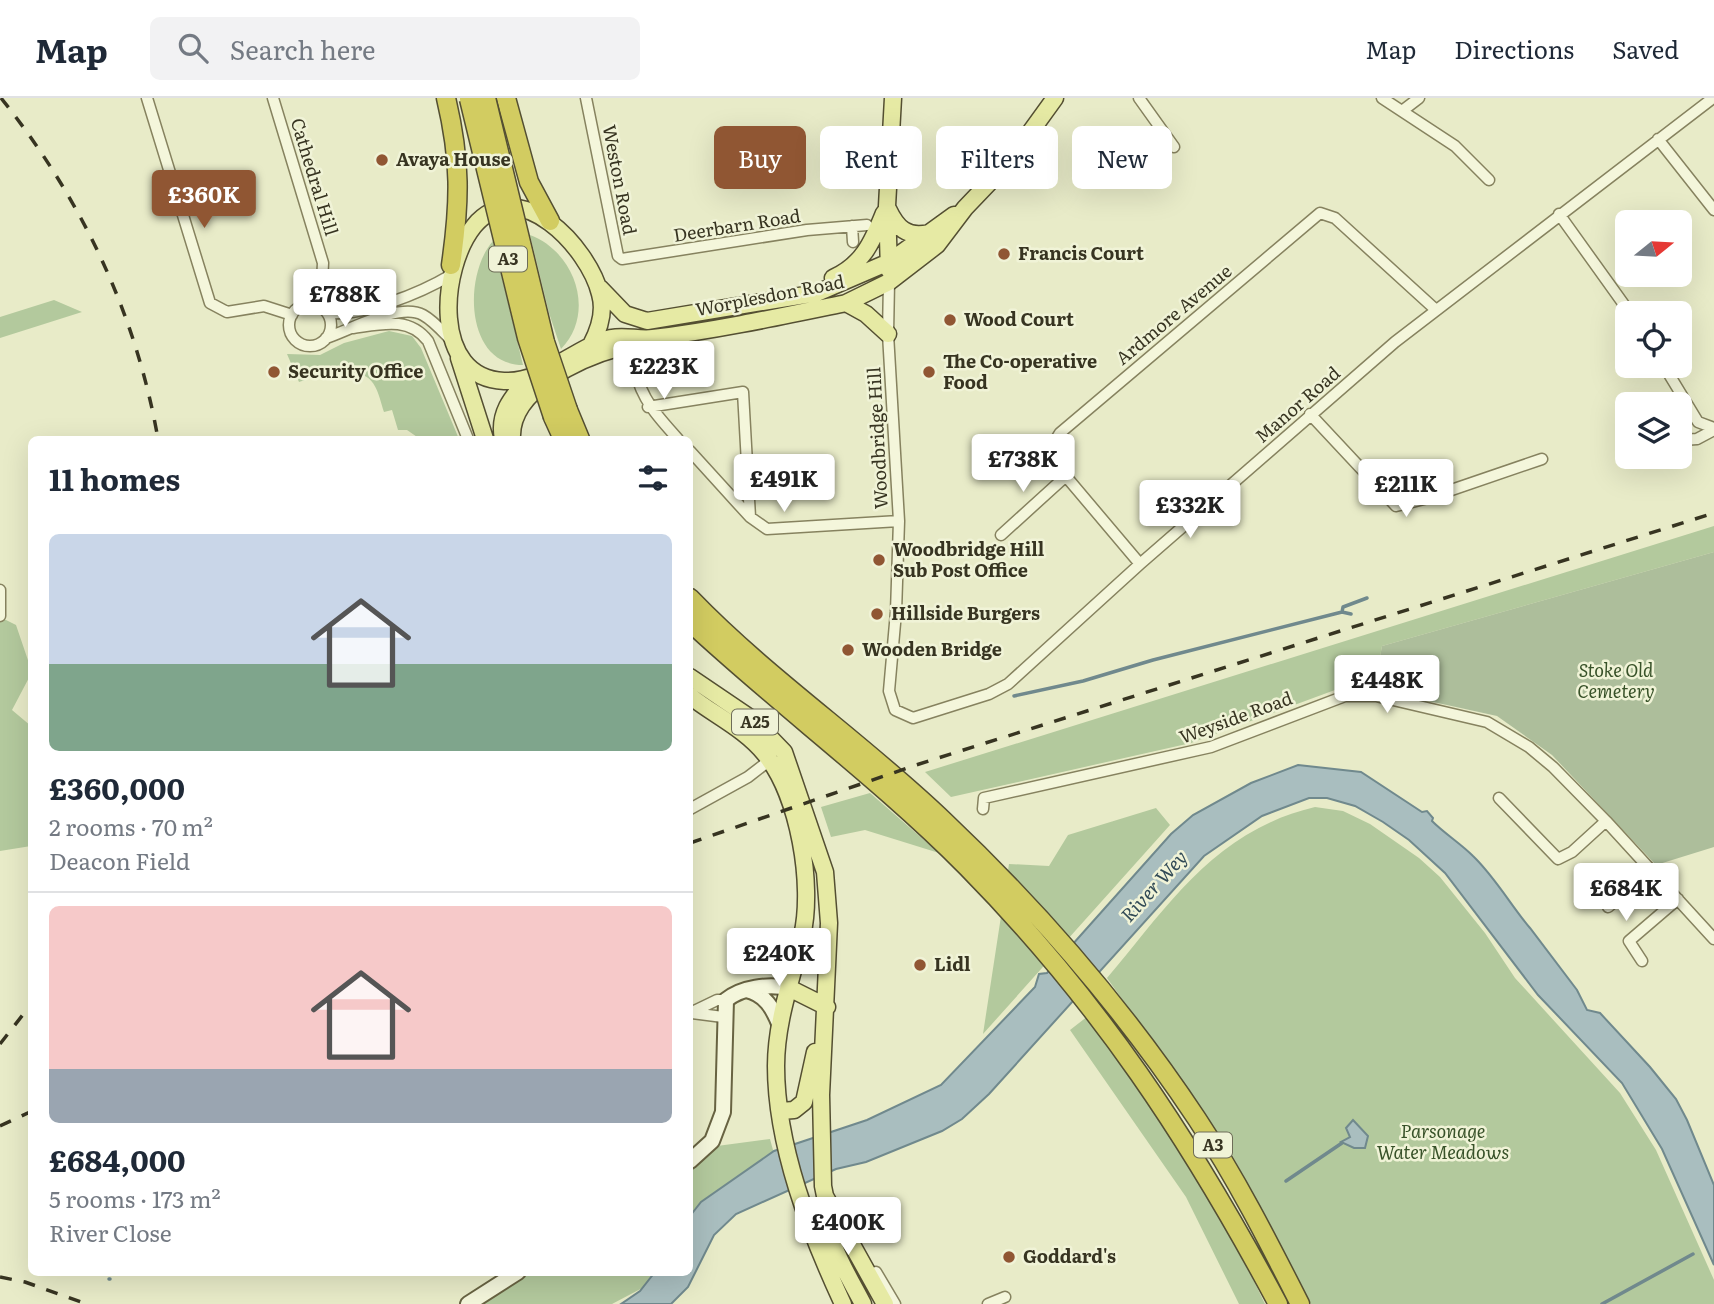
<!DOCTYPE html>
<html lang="en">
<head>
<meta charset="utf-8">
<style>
	body { margin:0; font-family:Literata,serif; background:#f2f2f3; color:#1f2937; height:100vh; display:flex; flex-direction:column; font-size:26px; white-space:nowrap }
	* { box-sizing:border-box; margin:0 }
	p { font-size:23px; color:#747a83 }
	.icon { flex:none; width:38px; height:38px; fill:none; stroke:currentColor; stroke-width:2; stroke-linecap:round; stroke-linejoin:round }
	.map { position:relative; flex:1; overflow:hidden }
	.drawer { position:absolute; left:28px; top:338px; width:665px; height:840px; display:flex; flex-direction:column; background:#fff; border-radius:10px; box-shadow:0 7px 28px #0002 }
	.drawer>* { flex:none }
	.hud { position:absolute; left:714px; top:28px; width:665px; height:63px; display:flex; gap:14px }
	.needle { width:46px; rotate:72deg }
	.fabs { position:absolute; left:1615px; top:112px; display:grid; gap:14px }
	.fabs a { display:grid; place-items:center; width:77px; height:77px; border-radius:10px; background:#fff; box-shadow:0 7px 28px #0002; font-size:35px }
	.price { position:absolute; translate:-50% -60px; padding:0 16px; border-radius:7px; background:#fff; color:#222; font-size:23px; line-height:46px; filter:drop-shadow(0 2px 4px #0008) }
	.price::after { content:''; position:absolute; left:50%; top:42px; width:21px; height:16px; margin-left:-10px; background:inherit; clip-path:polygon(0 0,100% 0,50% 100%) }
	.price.on { background:#905633; color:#fff }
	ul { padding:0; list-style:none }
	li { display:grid; align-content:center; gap:14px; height:371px; padding:0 21px }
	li+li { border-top:2px solid #e0e1e3 }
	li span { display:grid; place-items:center; height:217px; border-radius:10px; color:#555 }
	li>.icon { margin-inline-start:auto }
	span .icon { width:126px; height:126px; fill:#fffc; stroke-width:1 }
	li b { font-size:30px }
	h2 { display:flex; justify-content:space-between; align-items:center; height:84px; padding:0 21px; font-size:30px }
	.chip { padding:0 24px; border-radius:10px; background:#fff; box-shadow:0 7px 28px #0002; font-size:24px; line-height:63px }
	.chip.on { background:#905633; color:#fff }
	header { display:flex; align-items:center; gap:42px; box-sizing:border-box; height:98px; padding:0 35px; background:#fff; border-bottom:2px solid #e0e1e3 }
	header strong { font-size:33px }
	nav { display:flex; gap:38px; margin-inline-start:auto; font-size:24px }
	.search { width:490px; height:63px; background:#f2f2f3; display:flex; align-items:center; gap:18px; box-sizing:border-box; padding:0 24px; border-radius:10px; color:#747a83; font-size:26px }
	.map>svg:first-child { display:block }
	.green { fill:#b3c99d }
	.cemetery { fill:#adbe9b }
	.water { fill:#a9bebf; stroke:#70898d; stroke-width:2 }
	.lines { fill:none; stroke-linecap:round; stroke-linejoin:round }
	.stream { stroke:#70898d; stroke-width:3.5 }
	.street-casing { stroke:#86825f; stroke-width:13 }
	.secondary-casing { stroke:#686342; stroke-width:18 }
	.primary-casing { stroke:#544f32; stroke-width:19 }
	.highway-casing { stroke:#544f32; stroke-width:21 }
	.street { stroke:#f4f6db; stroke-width:10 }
	.secondary { stroke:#f4f6db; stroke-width:14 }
	.primary { stroke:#e6eaa4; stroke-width:16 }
	.highway { stroke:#d2cc61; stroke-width:18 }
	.rail { stroke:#373421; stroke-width:3.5; stroke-dasharray:12 12; stroke-linecap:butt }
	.highway-bridge-casing { stroke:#544f32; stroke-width:21; stroke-linecap:butt }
	.highway-bridge { stroke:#d2cc61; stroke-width:18 }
	.poi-dot { fill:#905633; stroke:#f0f3d7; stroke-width:2.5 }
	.labels { text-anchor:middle; stroke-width:5; stroke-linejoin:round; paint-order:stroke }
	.shield { fill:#f0f3d7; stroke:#6e6d58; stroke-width:2 }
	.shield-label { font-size:16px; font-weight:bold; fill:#373421 }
	.poi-label { font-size:18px; font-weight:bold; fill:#373421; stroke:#f0f3d7; text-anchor:start }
	.street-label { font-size:18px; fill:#373421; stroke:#f0f3d7 }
	.park-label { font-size:18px; font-style:italic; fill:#385229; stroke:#f0f3d7 }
	.water-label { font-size:19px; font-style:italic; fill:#314a56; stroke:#f0f3d7 }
</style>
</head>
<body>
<header>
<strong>Map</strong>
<div class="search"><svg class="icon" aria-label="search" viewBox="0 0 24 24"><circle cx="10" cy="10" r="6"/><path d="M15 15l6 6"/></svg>Search here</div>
<nav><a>Map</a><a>Directions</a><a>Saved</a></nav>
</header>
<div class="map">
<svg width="1714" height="1206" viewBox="0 0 1714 1206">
	<rect width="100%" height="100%" fill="#e8ebc8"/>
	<path class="green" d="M530,137C574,153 597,214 561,251L549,215Z
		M493,143L523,267C465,267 463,177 493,143Z
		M54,202L82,214L0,240V219Z
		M389,233L412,238L421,250L459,341H420L407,332H398L392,312L384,314C378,295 375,273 350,276L347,268L299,284L287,256L320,257L344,245Z
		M1714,428V454L1382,548L1374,591L1343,589L1191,645L951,699L925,674Z
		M0,519L16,527L32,574L12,612L31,628V748L0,753Z
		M870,695L939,755L865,732L831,739L821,709Z
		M1315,709L1343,713L1370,726L1419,760L1440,779L1485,835L1515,880L1620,995L1656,1052L1714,1182V1206H1311L1229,1051L1107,880C1169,807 1214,733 1315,709Z
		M1156,710L1170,727L983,936L1009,766L1049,768L1068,737Z
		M1088,918C1160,1004 1217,1104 1265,1206H1239L1186,1099L1070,932Z
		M770,1041L776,1063L690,1124V1070L717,1048Z
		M532,1174H658L648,1187L612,1206H481Z"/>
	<path class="cemetery" d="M1714,454V749L1656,767L1552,657L1497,618L1374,591L1382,548Z"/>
	<path class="water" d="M1298,667L1361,674L1422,714L1427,713L1433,720L1432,723C1445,736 1460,745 1473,758C1495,779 1512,809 1530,830L1577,892L1587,912L1600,915L1650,969L1676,1001L1687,1022L1714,1087V1167L1662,1051L1622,985L1538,897L1445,775L1409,742L1383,724L1355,708L1327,700H1309L1262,718L1204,758L989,996L962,1021L942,1033L866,1064L836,1071L736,1116L714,1137L688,1189L671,1206H621L640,1193L655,1174H690V1118L701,1104L774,1053L867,1022L941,987L1035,889L1039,876L1047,875L1171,736L1193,717L1251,685Z
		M1353,1022L1368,1038L1365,1050H1354L1341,1044L1350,1039L1346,1030Z"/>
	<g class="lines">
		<path class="stream" d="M1342,514L1343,509L1367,500
			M1014,598L1083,583L1153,562L1342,514L1351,516
			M1286,1083L1342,1045
			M109,1181H110
			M1602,1206L1693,1156"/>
		<defs>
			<path id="street" d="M147,0L210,205L227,214L264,208L292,217
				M273,0L323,165L322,184L313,207
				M586,0L618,158L622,161L807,132L867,127
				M1139,0L1174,49
				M1382,0L1455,48L1489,82
				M1402,13L1419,0
				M1658,41L1714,112
				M1559,116L1630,215
				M852,128L853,144
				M889,184L888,236L899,423L896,514L889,593L895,612L913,620L989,596L1008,586L1140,466L1395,244L1713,0
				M289 227a21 21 0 1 1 42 0a21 21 0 1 1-42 0Z
				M327,215C364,218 419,196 451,177
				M353,230C381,226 409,218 428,243L468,341
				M326,240C350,232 400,204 423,217C434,223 443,234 452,243
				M1664,268L1698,324L1714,330
				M635,272C642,302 658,319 678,341
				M648,309L743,294L750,419
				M1310,316L1396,408L1428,400L1542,361
				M1680,338L1682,342L1697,341L1714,332
				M690,353L750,419L767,431L899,423
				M1001,437L1066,378
				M1140,466L1053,363L1050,351L1060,335L1320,115L1335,120L1436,212
				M0,492V518
				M1499,700L1558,761L1572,754L1606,723
				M690,711L748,679L770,662
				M983,711L984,700L1211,649L1345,598H1376L1487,624L1529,649L1553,669L1606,723L1714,841
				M1608,809L1652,774
				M1642,863L1629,843L1678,801
				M690,915L717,902H726
				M692,915L723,919
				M876,1174L895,1206
				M988,1206L1005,1199"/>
			<path id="secondary" d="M746,892C765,896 773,910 780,928
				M690,1063L712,1043L723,1014L726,902C742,889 768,886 789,890
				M468,1206L518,1174"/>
			<path id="primary" d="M888,111C897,130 907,140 929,135
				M889,172L887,108L893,0
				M833,180C862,167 872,145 884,115
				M600,190L625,216L647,223L817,195L889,164L954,117
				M846,205L866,216L888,236
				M591,247C599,232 605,213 600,196C589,150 519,74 474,128C440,170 431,280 504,283C543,285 575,249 611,240C626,237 639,242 653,240C718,232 783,218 846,205L889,184L937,147L965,110L1008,65L1055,0
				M459,260L485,341
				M503,341C498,316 511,300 527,282
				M512,341C509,292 580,260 621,249
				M690,579L752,621L784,654L825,774L829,825L821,997L823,1088L825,1098L885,1206
				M690,598C714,617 745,631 765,656C799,697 814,788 802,838C792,881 776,923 776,968C776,1048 810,1135 843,1206
				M789,890L827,909
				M781,1013L794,1012L804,1004L815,954
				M825,1104C824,1140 847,1175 863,1206"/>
			<path id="highway" d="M446,0C461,63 460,104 451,167
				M506,0L529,84L550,123
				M568,312L580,341
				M553,319L563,341
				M690,500C768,581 863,645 944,723C1038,812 1126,914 1197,1021C1236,1080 1268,1143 1300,1206
				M690,524C780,608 880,681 967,769C1099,903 1190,1041 1278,1206"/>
		</defs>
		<use href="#street" class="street-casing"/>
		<use href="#secondary" class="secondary-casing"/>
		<use href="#primary" class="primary-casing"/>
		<use href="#highway" class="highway-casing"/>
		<use href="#street" class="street"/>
		<use href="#secondary" class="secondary"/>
		<use href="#primary" class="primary"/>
		<use href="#highway" class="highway"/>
		<path class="rail" d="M1,0C81,100 136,215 158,341
			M690,745L916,667L1714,415
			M0,946L32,905
			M0,1028L32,1013
			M0,1179L25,1184L87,1206"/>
		<defs>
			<path id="highway-bridge" d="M486,0L545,244L568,312
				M469,1L527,240L553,319"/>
		</defs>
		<use href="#highway-bridge" class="highway-bridge-casing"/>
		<use href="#highway-bridge" class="highway-bridge"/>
	</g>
	<g class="poi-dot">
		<circle cx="382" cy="62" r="7"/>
		<circle cx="1004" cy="156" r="7"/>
		<circle cx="950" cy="222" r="7"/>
		<circle cx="274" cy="274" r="7"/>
		<circle cx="929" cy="274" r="7"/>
		<circle cx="879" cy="462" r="7"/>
		<circle cx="877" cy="516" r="7"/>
		<circle cx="848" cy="552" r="7"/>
		<circle cx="920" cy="867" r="7"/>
		<circle cx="1009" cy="1159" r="7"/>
	</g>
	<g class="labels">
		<g class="shield">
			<rect x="489" y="148.5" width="38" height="25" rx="5"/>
			<rect x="732" y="611.5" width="46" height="25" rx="5"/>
			<rect x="1194" y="1034.5" width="38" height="25" rx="5"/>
		</g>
		<g class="shield-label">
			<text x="508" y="167">A3</text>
			<text x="755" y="630">A25</text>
			<text x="1213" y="1053">A3</text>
		</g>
		<g class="poi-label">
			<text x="396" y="68">Avaya House</text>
			<text x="1018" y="162">Francis Court</text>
			<text x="964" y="228">Wood Court</text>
			<text x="943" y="270">The Co-operative<tspan x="943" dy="21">Food</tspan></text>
			<text x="288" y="280">Security Office</text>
			<text x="893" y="458">Woodbridge Hill<tspan x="893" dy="21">Sub Post Office</tspan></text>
			<text x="891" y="522">Hillside Burgers</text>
			<text x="862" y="558">Wooden Bridge</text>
			<text x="934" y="873">Lidl</text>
			<text x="1023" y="1165">Goddard's</text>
		</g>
		<g class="street-label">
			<text transform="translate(314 79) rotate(73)" y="6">Cathedral Hill</text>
			<text transform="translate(619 82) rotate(79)" y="6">Weston Road</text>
			<text transform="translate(737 128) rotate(-9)" y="6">Deerbarn Road</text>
			<text transform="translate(770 198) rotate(-11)" y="6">Worplesdon Road</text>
			<text transform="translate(1174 217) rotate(-40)" y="6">Ardmore Avenue</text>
			<text transform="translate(1298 307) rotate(-41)" y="6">Manor Road</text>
			<text transform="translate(878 340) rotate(-93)" y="6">Woodbridge Hill</text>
			<text transform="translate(1236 620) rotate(-20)" y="6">Weyside Road</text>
		</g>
		<g class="park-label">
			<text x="1616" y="579">Stoke Old<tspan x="1616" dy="21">Cemetery</tspan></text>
			<text x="1443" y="1040">Parsonage<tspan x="1443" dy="21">Water Meadows</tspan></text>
		</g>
		<g class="water-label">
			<text transform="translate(1154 788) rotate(-48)" y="7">River Wey</text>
		</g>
	</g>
</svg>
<div class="fabs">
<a><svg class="needle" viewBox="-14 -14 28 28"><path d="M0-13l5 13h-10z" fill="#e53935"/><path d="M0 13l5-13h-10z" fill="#747a83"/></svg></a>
<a><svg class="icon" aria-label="locate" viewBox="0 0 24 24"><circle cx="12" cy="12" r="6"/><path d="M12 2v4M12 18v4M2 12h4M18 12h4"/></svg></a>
<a><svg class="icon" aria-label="layers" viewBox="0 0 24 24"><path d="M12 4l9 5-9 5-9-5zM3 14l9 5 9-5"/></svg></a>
</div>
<b class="price on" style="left:204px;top:132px">£360K</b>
<b class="price" style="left:345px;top:231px">£788K</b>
<b class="price" style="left:664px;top:303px">£223K</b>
<b class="price" style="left:1023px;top:396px">£738K</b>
<b class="price" style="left:784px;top:416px">£491K</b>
<b class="price" style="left:1406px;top:421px">£211K</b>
<b class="price" style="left:1190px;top:442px">£332K</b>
<b class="price" style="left:1387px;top:617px">£448K</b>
<b class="price" style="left:1626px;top:825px">£684K</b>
<b class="price" style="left:779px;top:890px">£240K</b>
<b class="price" style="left:848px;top:1159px">£400K</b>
<div class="hud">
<a class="chip on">Buy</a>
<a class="chip">Rent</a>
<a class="chip">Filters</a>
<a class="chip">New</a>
</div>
<section class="drawer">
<h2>11 homes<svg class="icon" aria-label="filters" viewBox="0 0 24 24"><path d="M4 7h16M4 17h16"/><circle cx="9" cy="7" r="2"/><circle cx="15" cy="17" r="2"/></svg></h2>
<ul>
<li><span style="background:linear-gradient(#c9d6e8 60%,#7fa58c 0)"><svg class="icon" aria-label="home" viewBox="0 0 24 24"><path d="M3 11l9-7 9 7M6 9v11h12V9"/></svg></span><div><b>£360,000</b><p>2 rooms · 70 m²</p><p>Deacon Field</p></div></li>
<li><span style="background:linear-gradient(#f6c9c9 75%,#9aa5b1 0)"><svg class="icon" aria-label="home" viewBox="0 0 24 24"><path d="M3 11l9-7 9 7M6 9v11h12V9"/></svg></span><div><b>£684,000</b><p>5 rooms · 173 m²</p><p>River Close</p></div></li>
</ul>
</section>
</div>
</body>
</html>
